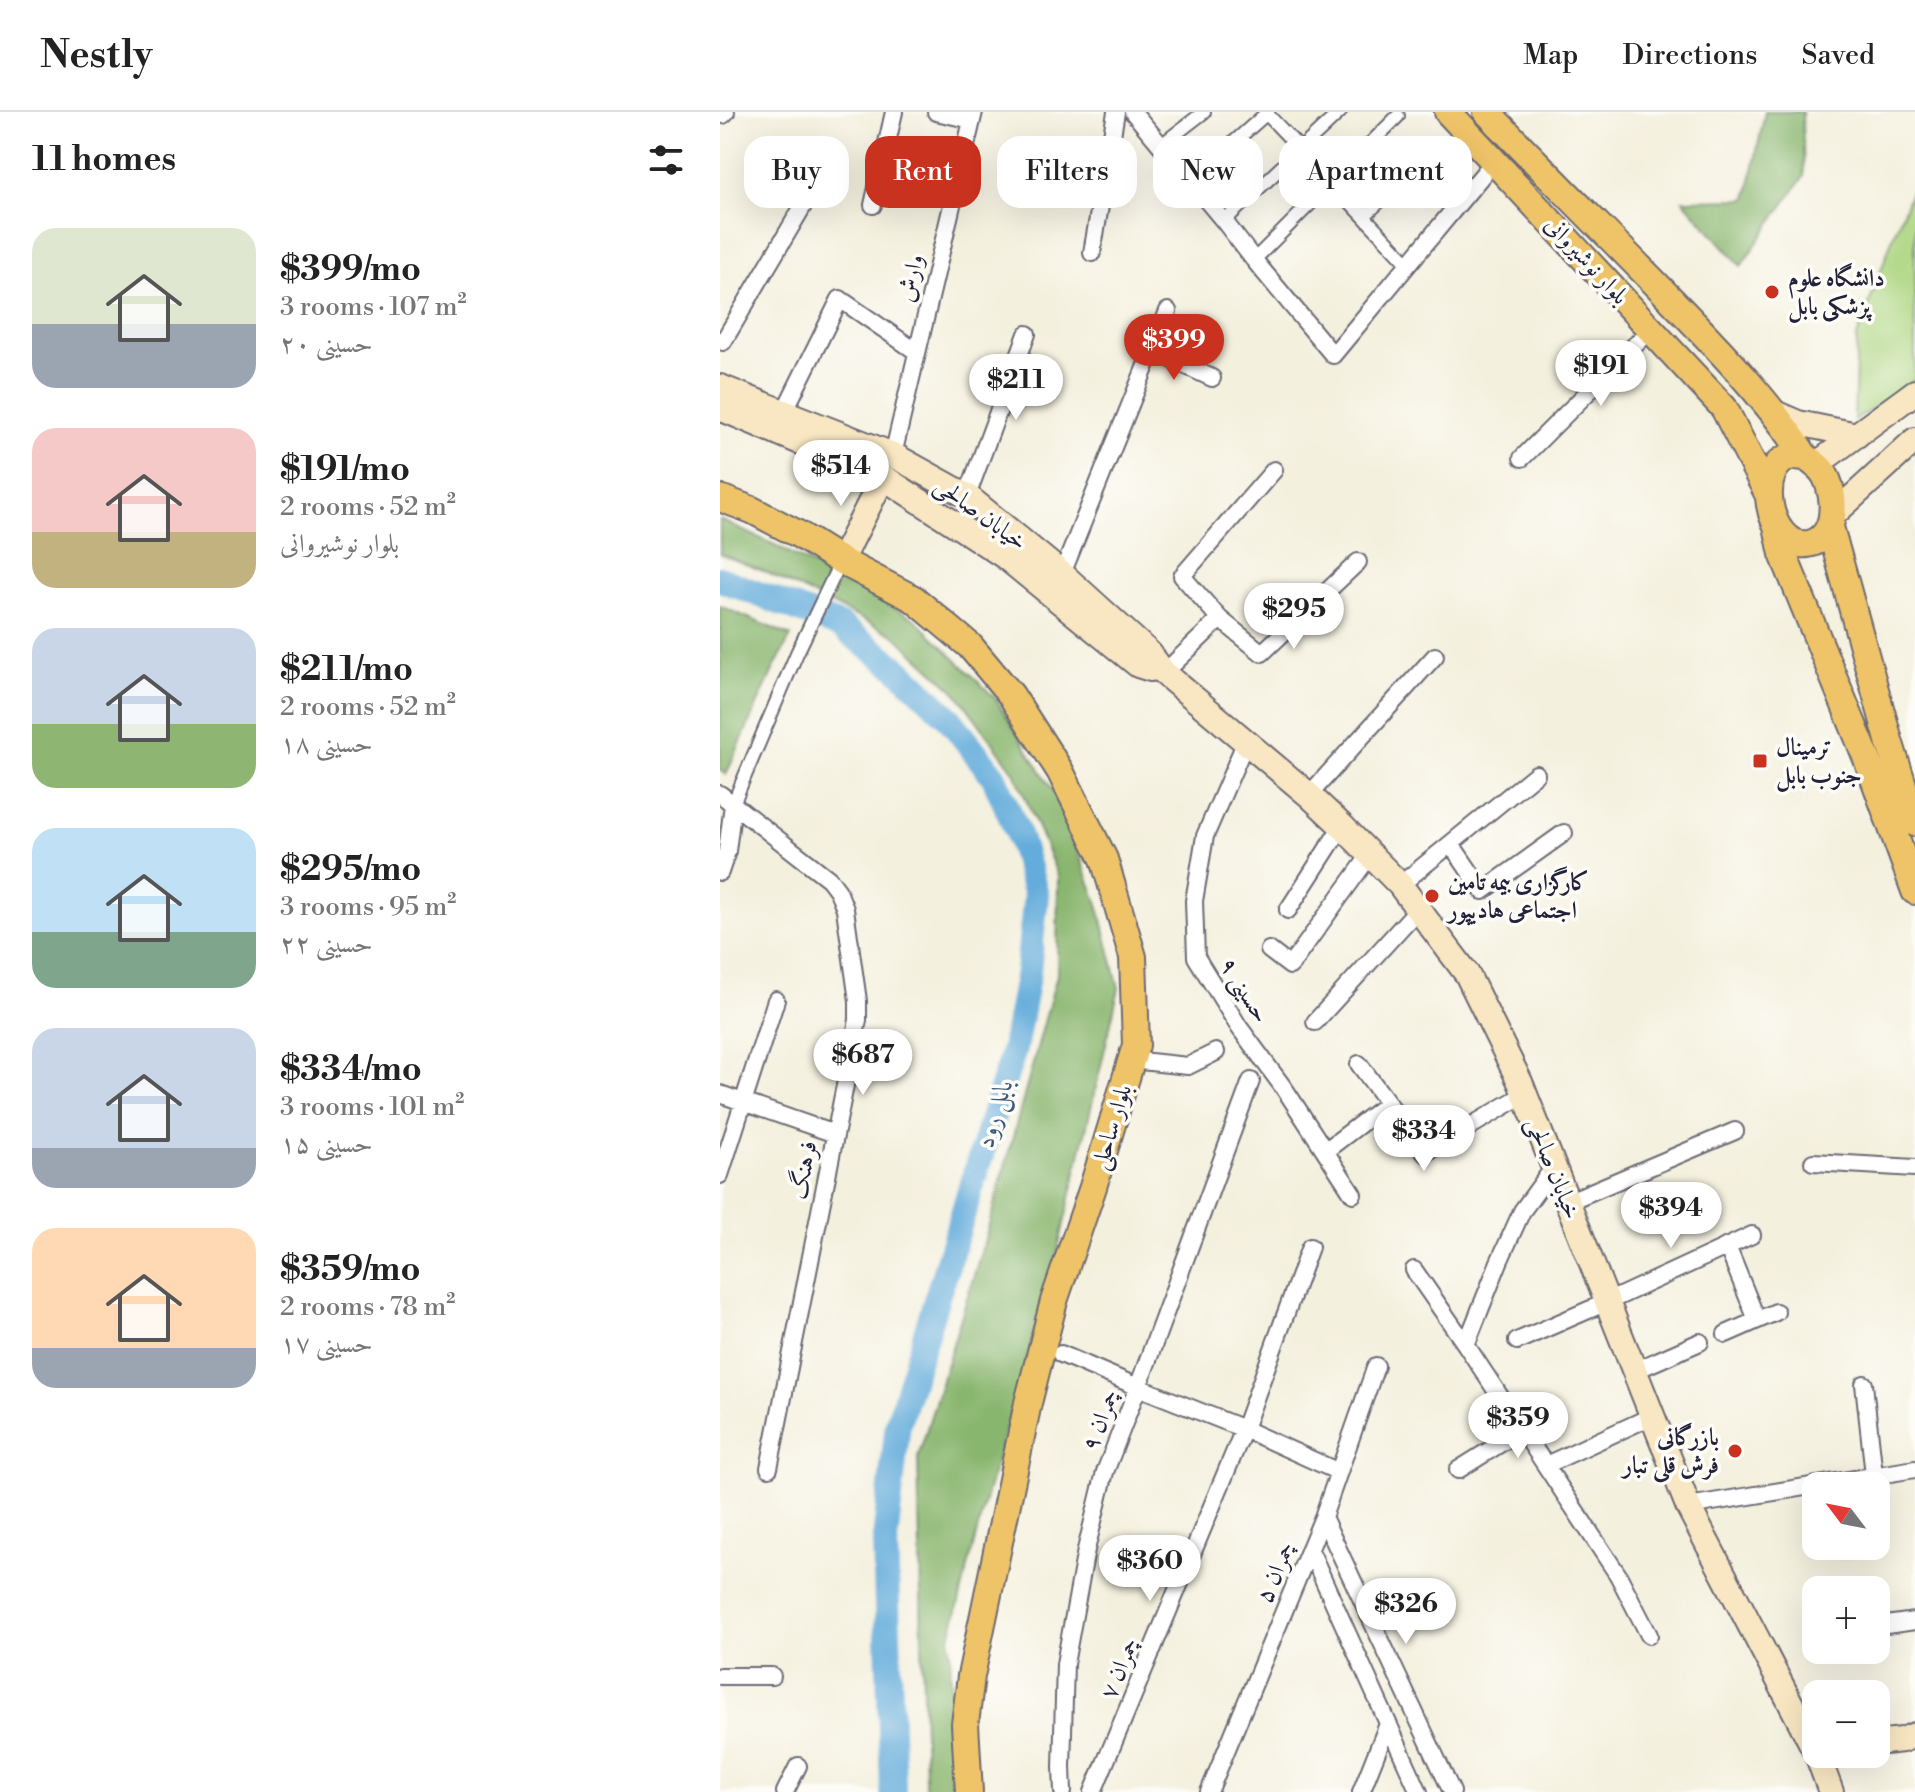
<!DOCTYPE html>
<html lang="en">
<head>
<meta charset="utf-8">
<style>
	body { margin:0; font-family:"Libre Bodoni",Amiri,serif; background:#f6f6f6; color:#222; height:100vh; display:flex; flex-direction:column; font-size:30px; white-space:nowrap }
	* { box-sizing:border-box; margin:0 }
	p { font-size:26px; color:#767676 }
	.icon { flex:none; width:44px; height:44px; fill:none; stroke:currentColor; stroke-width:2; stroke-linecap:round; stroke-linejoin:round }
	.map { position:relative; flex:1; overflow:hidden }
	.panel { display:flex; flex-direction:column; background:#fff; width:720px }
	.panel>* { flex:none }
	.hud { position:absolute; left:24px; top:24px; width:760px; height:72px; display:flex; gap:16px }
	.needle { width:52px; rotate:302deg }
	.buttons { position:absolute; left:1082px; top:1360px; display:grid; gap:16px }
	.buttons a { display:grid; place-items:center; width:88px; height:88px; border-radius:16px; background:#fff; box-shadow:0 8px 32px #0002; font-size:40px }
	.price { position:absolute; translate:-50% -68px; padding:0 18px; border-radius:28px; background:#fff; color:#222; font-size:26px; line-height:52px; filter:drop-shadow(0 2px 4px #0008) }
	.price::after { content:''; position:absolute; left:50%; top:48px; width:24px; height:18px; margin-left:-12px; background:inherit; clip-path:polygon(0 0,100% 0,50% 100%) }
	.price.current { background:#c8321e; color:#fff }
	ul { padding:0; list-style:none }
	li { display:flex; align-items:center; gap:24px; height:200px; padding:0 32px }
	li span { display:grid; place-items:center; flex:none; width:224px; height:160px; border-radius:24px; color:#555 }
	li>.icon { margin-inline-start:auto }
	span .icon { width:96px; height:96px; fill:#fffc; stroke-width:1 }
	li b { font-size:34px }
	h2 { display:flex; justify-content:space-between; align-items:center; height:96px; padding:0 32px; font-size:34px }
	.pill { padding:0 28px; border-radius:24px; background:#fff; box-shadow:0 8px 32px #0002; font-size:28px; line-height:72px }
	.pill.current { background:#c8321e; color:#fff }
	header { display:flex; align-items:center; gap:48px; box-sizing:border-box; height:112px; padding:0 40px; background:#fff; border-bottom:2px solid #e0e0e0 }
	header strong { font-size:38px }
	nav { display:flex; gap:44px; margin-inline-start:auto; font-size:28px }
	main { display:flex; flex:1; min-height:0 }
	.map>svg:first-child { display:block }
	.green { fill:#acd580; stroke:#677c5e; stroke-width:2 }
	.forest { fill:#89b66e; stroke:#566c54; stroke-width:2 }
	.lines { fill:none; stroke-linecap:round; stroke-linejoin:round }
	.river { stroke:#63acdb; stroke-width:26 }
	.pedestrian-casing { stroke:#6c6a74; stroke-width:16 }
	.minor-casing { stroke:#6c6a74; stroke-width:20 }
	.secondary-casing { stroke:#6c6a74; stroke-width:28 }
	.primary-casing { stroke:#6c6a74; stroke-width:30 }
	.pedestrian { stroke:#fff; stroke-width:12 }
	.minor { stroke:#fff; stroke-width:16 }
	.secondary { stroke:#f9e7c3; stroke-width:24 }
	.primary { stroke:#efc469; stroke-width:26 }
	.poi-dot { fill:#c8321e; stroke:#fdfcf7; stroke-width:3 }
	.labels { text-anchor:middle; stroke-width:7; stroke-linejoin:round; paint-order:stroke }
	.street-label { font-size:24px; fill:#22223b; stroke:#fdfcf7 }
	.poi-label { font-size:24px; font-weight:bold; fill:#22223b; stroke:#fdfcf7; text-anchor:start }
	.water-label { font-size:26px; font-style:italic; fill:#3c597b; stroke:#fdfcf7 }
</style>
</head>
<body>
<header>
<strong>Nestly</strong>
<nav><a>Map</a><a>Directions</a><a>Saved</a></nav>
</header>
<main>
<section class="panel">
<h2>11 homes<svg class="icon" aria-label="filters" viewBox="0 0 24 24"><path d="M4 7h16M4 17h16"/><circle cx="9" cy="7" r="2"/><circle cx="15" cy="17" r="2"/></svg></h2>
<ul>
<li><span style="background:linear-gradient(#dfe7d0 60%,#9aa5b1 0)"><svg class="icon" aria-label="home" viewBox="0 0 24 24"><path d="M3 11l9-7 9 7M6 9v11h12V9"/></svg></span><div><b>$399/mo</b><p>3 rooms · 107 m²</p><p>حسینی ٢٠</p></div></li>
<li><span style="background:linear-gradient(#f6c9c9 65%,#c2b280 0)"><svg class="icon" aria-label="home" viewBox="0 0 24 24"><path d="M3 11l9-7 9 7M6 9v11h12V9"/></svg></span><div><b>$191/mo</b><p>2 rooms · 52 m²</p><p>بلوار نوشیروانی</p></div></li>
<li><span style="background:linear-gradient(#c9d6e8 60%,#8fb573 0)"><svg class="icon" aria-label="home" viewBox="0 0 24 24"><path d="M3 11l9-7 9 7M6 9v11h12V9"/></svg></span><div><b>$211/mo</b><p>2 rooms · 52 m²</p><p>حسینی ۱۸</p></div></li>
<li><span style="background:linear-gradient(#bfe0f5 65%,#7fa58c 0)"><svg class="icon" aria-label="home" viewBox="0 0 24 24"><path d="M3 11l9-7 9 7M6 9v11h12V9"/></svg></span><div><b>$295/mo</b><p>3 rooms · 95 m²</p><p>حسینی ۲۲</p></div></li>
<li><span style="background:linear-gradient(#c9d6e8 75%,#9aa5b1 0)"><svg class="icon" aria-label="home" viewBox="0 0 24 24"><path d="M3 11l9-7 9 7M6 9v11h12V9"/></svg></span><div><b>$334/mo</b><p>3 rooms · 101 m²</p><p>حسینی ۱۵</p></div></li>
<li><span style="background:linear-gradient(#ffd9b3 75%,#9aa5b1 0)"><svg class="icon" aria-label="home" viewBox="0 0 24 24"><path d="M3 11l9-7 9 7M6 9v11h12V9"/></svg></span><div><b>$359/mo</b><p>2 rooms · 78 m²</p><p>حسینی ۱۷</p></div></li>
</ul>
</section>
<div class="map">
<svg width="1195" height="1680" viewBox="0 0 1195 1680">
	<rect width="100%" height="100%" fill="#fdfcf7"/>
	<filter id="ink" filterUnits="userSpaceOnUse"><feTurbulence type="fractalNoise" baseFrequency=".0125" numOctaves="2"/><feDisplacementMap in="SourceGraphic" scale="16" xChannelSelector="R" yChannelSelector="G"/><feConvolveMatrix kernelMatrix="1 2 1 2 8 2 1 2 1" color-interpolation-filters="sRGB"/></filter>
	<filter id="wash" filterUnits="userSpaceOnUse"><feTurbulence type="fractalNoise" baseFrequency=".006" numOctaves="4" result="noise"/><feDisplacementMap in="SourceGraphic" scale="32" xChannelSelector="R" yChannelSelector="G"/><feGaussianBlur stdDeviation="1.8" result="paint"/><feColorMatrix in="noise" values="0 0 0 0 0 0 0 0 0 0 0 0 0 0 0 0 0 1.4 0 .05"/><feComposite in="paint" operator="in"/></filter>
	<g filter="url(#wash)">
		<rect width="100%" height="100%" fill="#f4f0de"/>
		<path class="green" d="M1195,71V267L1134,309L1137,225L1174,122Z"/>
		<path class="forest" d="M1045,0H1082L1084,64L1021,154L963,88L1027,87Z
			M0,408L57,434L195,507L275,586L337,685L378,792L399,876L333,1159L267,1381L230,1526L233,1680H206L205,1672L198,1346L266,1124L337,863L338,764L295,661L236,580L174,523L48,461L0,442Z
			M0,494L71,524L53,558L6,663L0,658Z"/>
		<g class="lines">
			<path class="river" d="M0,467L120,514L176,555L228,605L274,665L297,719L316,782L308,860L294,937L178,1311L165,1429L173,1680"/>
		</g>
	</g>
	<g filter="url(#ink)">
		<g class="lines">
			<defs>
				<path id="pedestrian" d="M545,0L688,151
					M440,34L484,0
					M470,69L548,0
					M644,104L700,52
					M504,109L620,0
					M534,148L678,4
					M13,692L77,541L121,449"/>
				<path id="minor" d="M216,0L252,8
					M413,0L504,109L534,148L613,243L774,49
					M3,3L6,0
					M153,93L174,0
					M372,141L396,0
					M0,228L3,230L83,94
					M432,238L492,266
					M64,300L120,187L197,240
					M173,343L254,0
					M802,346L931,217
					M247,384L307,222
					M342,462L448,199
					M500,507L542,541L638,450
					M444,561L500,507L462,464L554,358
					M526,629L485,724L474,789L476,845L519,915L566,979L633,1082
					M0,682L109,767L118,779L125,797L138,889V908L49,1356
					M589,683L715,544
					M731,732L763,779L844,721
					M0,760L7,739L13,692
					M680,773L816,662
					M568,798L622,714
					M549,838L570,854L650,743
					M595,910L698,797
					M411,948L468,954L496,940
					M639,952L705,1041L805,982
					M0,982L115,1022
					M605,1039L668,991
					M1093,1050L1195,1056
					M0,1063L56,888
					M847,1090L1015,1019
					M1007,1134L1037,1208
					M694,1158L746,1233L898,1463L929,1523
					M1006,1222L1056,1200
					M797,1229L887,1190L1032,1123
					M746,1233L779,1150L802,1099L834,1055
					M341,1242L418,1275L524,1317L619,1360
					M914,1259L980,1230
					M1144,1272L1154,1363
					M826,1353L932,1304
					M738,1358L802,1318
					M968,1394L1195,1357
					M603,1405L732,1680
					M590,1438L699,1680
					M1166,1513L1195,1509
					M0,1564H52
					M65,1680L78,1654
					M343,1680L342,1655L345,1552L366,1438L385,1360L418,1275L531,969
					M373,1680L524,1317L590,1135
					M489,1680L603,1405L656,1254
					M641,1680L668,1612"/>
				<path id="secondary" d="M0,275L173,343L247,384L342,462L429,541L444,561L589,683L622,714L680,773L747,862L800,970L968,1394L1096,1640
					M0,296L163,365L284,444L418,553L431,557
					M1055,301L1078,311L1137,323
					M1097,352L1195,280
					M1113,403L1195,328
					M121,449L163,365
					M1156,1631L1182,1628L1195,1623
					M1097,1642L1111,1680"/>
				<path id="primary" d="M728,0L1004,296L1048,382
					M767,0C823,58 881,116 938,174C987,225 1038,276 1078,334C1081,338 1082,341 1085,344C1093,352 1101,354 1106,365C1116,385 1118,427 1088,432C1047,438 1032,350 1074,344C1078,344 1082,345 1086,345
					M0,386L32,398L78,422L121,449L194,487L250,534L291,583L340,659L384,747L413,845L416,933L373,1075L334,1189L308,1291L251,1564L245,1612L249,1680
					M1057,414L1063,442L1147,647L1195,779
					M1110,415L1170,632L1195,711"/>
			</defs>
			<use href="#pedestrian" class="pedestrian-casing"/>
			<use href="#minor" class="minor-casing"/>
			<use href="#secondary" class="secondary-casing"/>
			<use href="#primary" class="primary-casing"/>
			<use href="#pedestrian" class="pedestrian"/>
			<use href="#minor" class="minor"/>
			<use href="#secondary" class="secondary"/>
			<use href="#primary" class="primary"/>
		</g>
	</g>
	<g class="poi-dot">
		<circle cx="1052" cy="180" r="8"/>
		<rect x="1032" y="641" width="16" height="16" rx="4"/>
		<circle cx="712" cy="784" r="8"/>
		<circle cx="1015" cy="1339" r="8"/>
	</g>
	<g class="labels">
		<g class="street-label">
			<text transform="translate(867 148) rotate(47)" y="8">بلوار نوشیروانی</text>
			<text transform="translate(190 166) rotate(-77)" y="8">وارش</text>
			<text transform="translate(261 401) rotate(36)" y="8">خيابان صالحی</text>
			<text transform="translate(525 878) rotate(58)" y="8">حسینی ٩</text>
			<text transform="translate(391 1015) rotate(-73)" y="8">بلوار ساحلی</text>
			<text transform="translate(834 1056) rotate(68)" y="8">خيابان صالحی</text>
			<text transform="translate(83 1058) rotate(-79)" y="8">فرهنگ</text>
			<text transform="translate(380 1308) rotate(-69)" y="8">چمران ۹</text>
			<text transform="translate(555 1460) rotate(-67)" y="8">چمران ۵</text>
			<text transform="translate(399 1556) rotate(-67)" y="8">چمران ۷</text>
		</g>
		<g class="poi-label">
			<text x="1068" y="174">دانشگاه علوم<tspan x="1068" dy="28">پزشکی بابل</tspan></text>
			<text x="1056" y="643">ترمینال<tspan x="1056" dy="28">جنوب بابل</tspan></text>
			<text x="728" y="778">کارگزاری بیمه تامین<tspan x="728" dy="28">اجتماعی هادیپور</tspan></text>
			<text x="999" y="1333" text-anchor="end">بازرگانی<tspan x="999" dy="28">فرش قلی تبار</tspan></text>
		</g>
		<g class="water-label">
			<text transform="translate(274 1001) rotate(-73)" y="9">بابل رود</text>
		</g>
	</g>
</svg>
<div class="buttons">
<a><svg class="needle" viewBox="-14 -14 28 28"><path d="M0-13l5 13h-10z" fill="#e53935"/><path d="M0 13l5-13h-10z" fill="#767676"/></svg></a>
<a>+</a>
<a>−</a>
</div>
<b class="price current" style="left:454px;top:270px">$399</b>
<b class="price" style="left:881px;top:296px">$191</b>
<b class="price" style="left:296px;top:310px">$211</b>
<b class="price" style="left:121px;top:396px">$514</b>
<b class="price" style="left:574px;top:539px">$295</b>
<b class="price" style="left:143px;top:985px">$687</b>
<b class="price" style="left:704px;top:1061px">$334</b>
<b class="price" style="left:951px;top:1138px">$394</b>
<b class="price" style="left:798px;top:1348px">$359</b>
<b class="price" style="left:430px;top:1491px">$360</b>
<b class="price" style="left:686px;top:1534px">$326</b>
<div class="hud">
<a class="pill">Buy</a>
<a class="pill current">Rent</a>
<a class="pill">Filters</a>
<a class="pill">New</a>
<a class="pill">Apartment</a>
</div>
</div>
</main>
</body>
</html>
